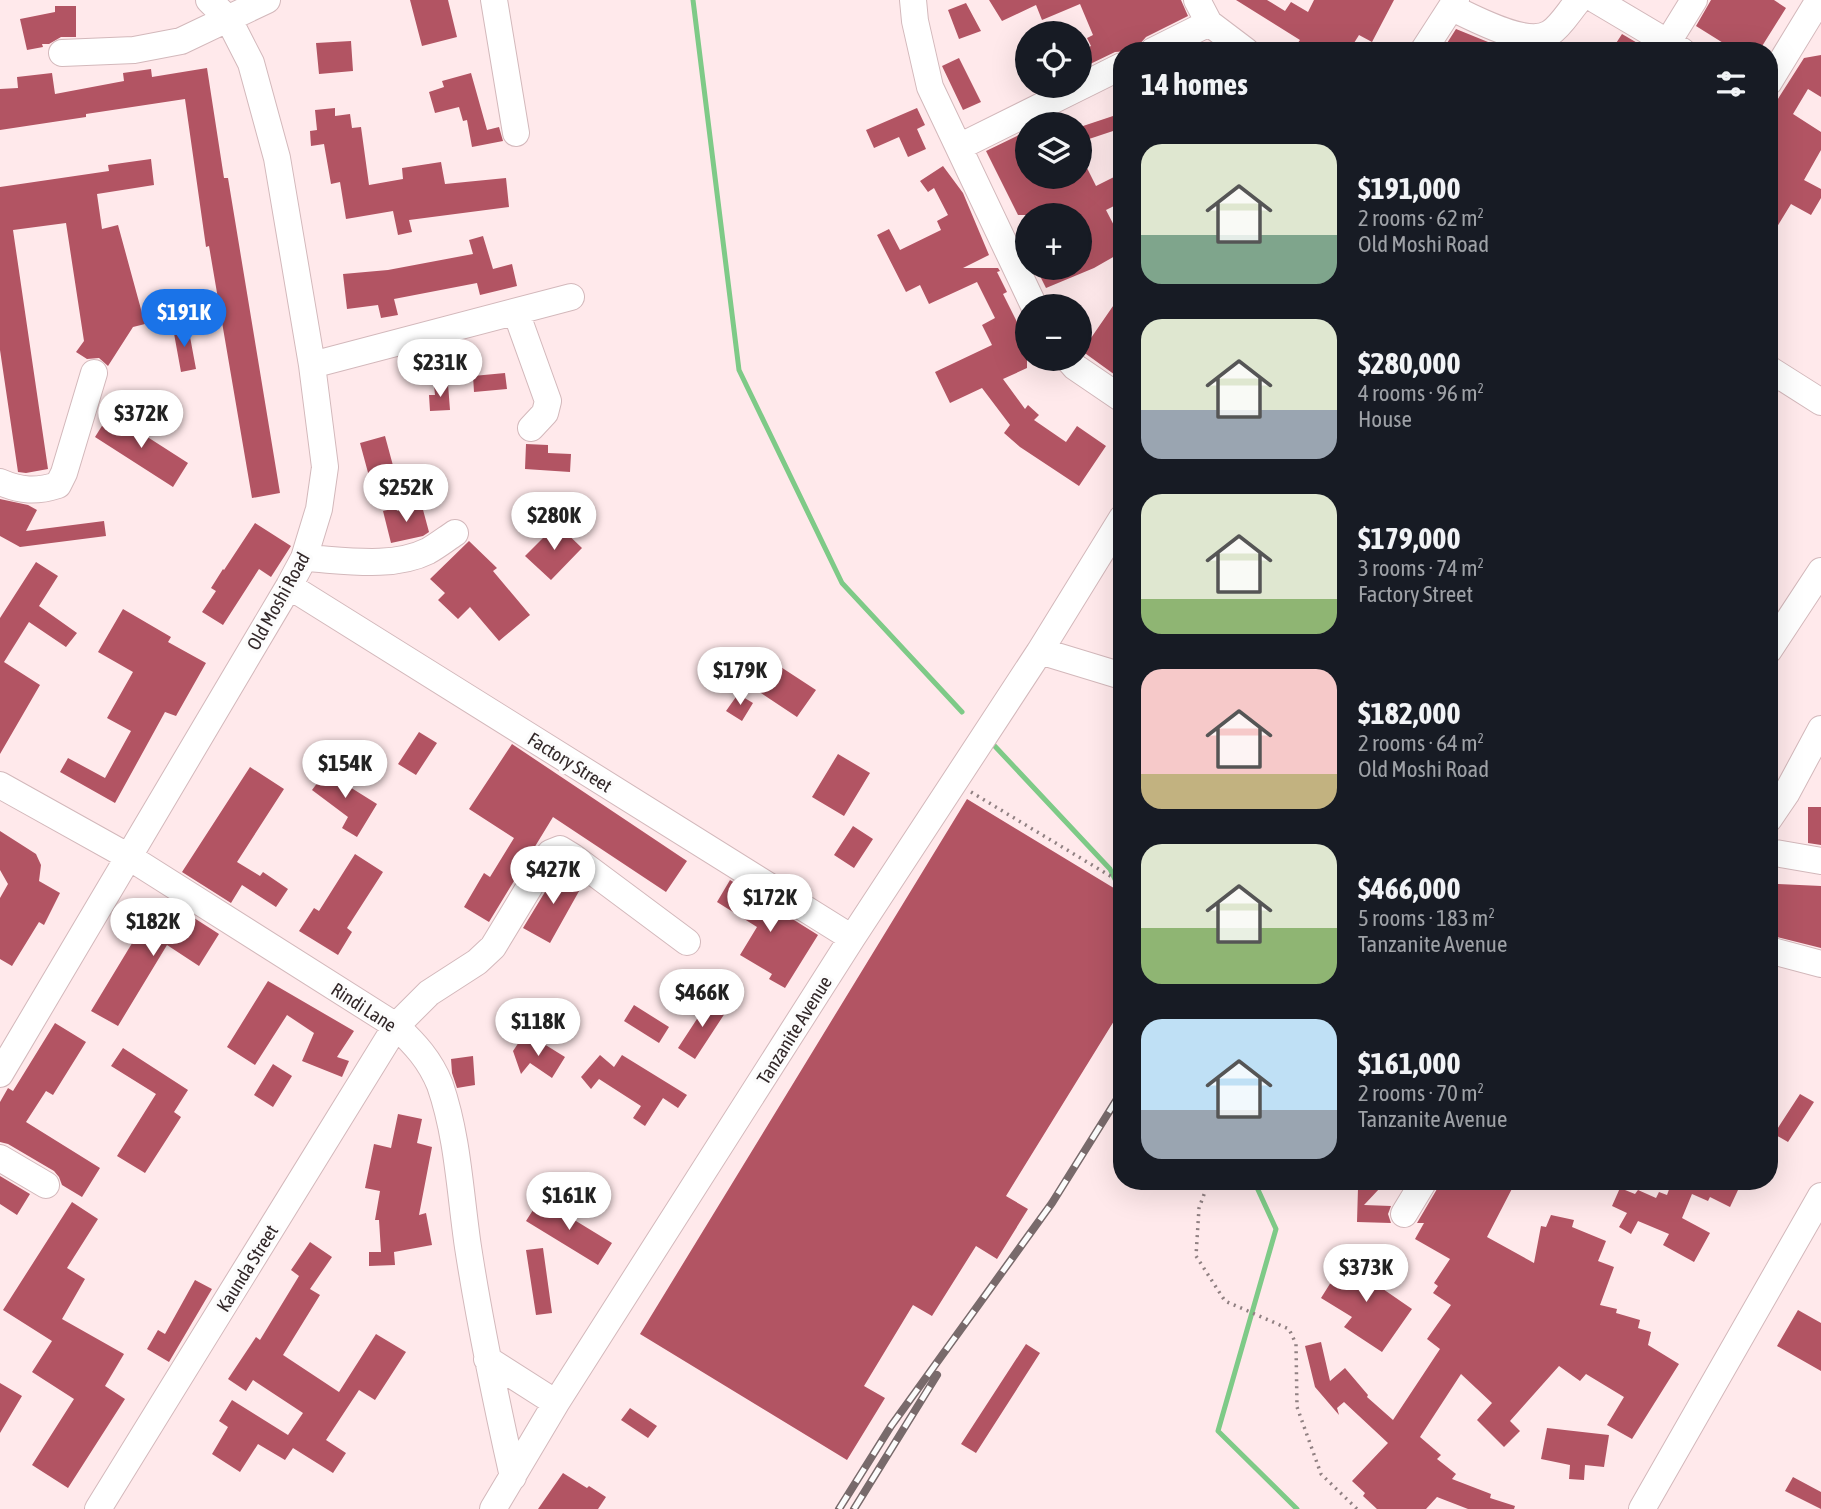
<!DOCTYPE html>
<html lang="en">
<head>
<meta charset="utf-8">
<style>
	body { margin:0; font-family:"Asap Condensed",sans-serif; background:#20242c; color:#f1f3f6; height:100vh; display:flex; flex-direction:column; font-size:26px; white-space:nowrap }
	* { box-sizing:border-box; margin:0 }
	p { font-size:23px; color:#9ea1a6 }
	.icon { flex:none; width:38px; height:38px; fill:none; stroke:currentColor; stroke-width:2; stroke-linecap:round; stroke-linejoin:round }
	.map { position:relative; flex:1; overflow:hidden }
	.side { position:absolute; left:1113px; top:42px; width:665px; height:1148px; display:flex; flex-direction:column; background:#171b24; border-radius:28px; box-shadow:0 7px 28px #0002 }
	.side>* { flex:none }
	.controls { position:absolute; left:1015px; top:21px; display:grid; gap:14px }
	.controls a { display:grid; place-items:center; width:77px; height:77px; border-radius:50%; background:#171b24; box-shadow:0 7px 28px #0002; font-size:35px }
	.price { position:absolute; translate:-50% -60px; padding:0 16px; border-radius:24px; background:#fff; color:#222; font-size:23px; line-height:46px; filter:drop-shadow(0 2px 4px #0008) }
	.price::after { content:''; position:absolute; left:50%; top:42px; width:21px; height:16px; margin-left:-10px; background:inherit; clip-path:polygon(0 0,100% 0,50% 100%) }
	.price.selected { background:#1a73e8; color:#fff }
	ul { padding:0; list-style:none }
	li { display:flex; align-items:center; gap:21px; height:175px; padding:0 28px }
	li span { display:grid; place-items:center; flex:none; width:196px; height:140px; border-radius:21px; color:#555 }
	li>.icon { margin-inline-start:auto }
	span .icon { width:84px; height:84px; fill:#fffc; stroke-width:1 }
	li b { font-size:30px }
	h2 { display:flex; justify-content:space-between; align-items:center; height:84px; padding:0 28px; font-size:30px }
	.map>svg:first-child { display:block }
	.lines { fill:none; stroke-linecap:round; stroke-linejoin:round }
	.stream { stroke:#7eca87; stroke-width:5 }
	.building { fill:#b25463 }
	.minor-casing { stroke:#d3b8bb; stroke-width:28 }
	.path { stroke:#908082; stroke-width:3.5; stroke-dasharray:2 5; stroke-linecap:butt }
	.minor { stroke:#fff; stroke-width:26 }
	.rail-casing { stroke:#786a6b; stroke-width:8 }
	.rail { stroke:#fcfcfc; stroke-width:5; stroke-dasharray:16; stroke-linecap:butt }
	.labels { text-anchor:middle; stroke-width:7; stroke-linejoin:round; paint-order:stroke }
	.street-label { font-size:19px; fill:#322829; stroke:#fcfcfc }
</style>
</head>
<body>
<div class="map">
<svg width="1821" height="1509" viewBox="0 0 1821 1509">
	<rect width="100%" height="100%" fill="#ffe9eb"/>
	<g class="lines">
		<path class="stream" d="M693,0L739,370L842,583L962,712
			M990,741L1110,869L1122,894
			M1254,1181L1276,1229L1218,1431L1297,1509"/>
	</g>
	<path class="building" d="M410,0H448L457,37L422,46Z
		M989,0H1181L1188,16L1146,37L1138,46L1129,51L1115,52L1086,66L1080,51L1091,46L1087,38L1093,35L1080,4L1042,20L1036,5L1002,21Z
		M1236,0H1267L1285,11L1291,2L1308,12L1314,0H1394L1372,42L1359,35L1349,51H1309L1297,44L1300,40Z
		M1711,0H1774L1786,8L1759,51H1736L1696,26Z
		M966,3L981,31L959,39L948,10Z
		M55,6H76V37H61L49,44H42L43,47L27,50L20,19L55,12Z
		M1456,29L1493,44L1504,51H1442Z
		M1622,34L1651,51H1611Z
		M351,41L353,71L319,74L316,43Z
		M1821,55V97L1808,89L1793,114L1821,132V150L1804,180L1821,189V198L1811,215L1791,204L1769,240V113L1804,58Z
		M959,58L981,102L963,110L942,66Z
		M207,68L224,178H228L280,493L252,498L209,246L206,247L185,99L86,114V117L0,130V89L18,88L17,77L52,73L55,94L124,81L123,73L151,69L152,77Z
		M471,73L487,130L499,127L503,141L472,147L467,120L463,121L459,107L435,113L429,92L444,87L442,81Z
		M335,108V116L350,114L352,128L361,127L369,185L403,179L402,168L441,162L445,184L506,178L509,207L409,220L412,232L398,235L393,211L346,219L340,182L331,184L324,144L311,146L310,131L317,130L315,110Z
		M917,108L925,125L917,129L926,149L908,157L899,137L874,148L866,130Z
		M1122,113V128L1080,142V127Z
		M1027,131V177H1080V154L1096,186L1122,173V202L1106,210L1122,241V252L1094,268L1046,288L1036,268H1080V215H1068L1065,209L1052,215H1018L986,151Z
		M151,159L154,185L97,194L102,229L118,225L145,324L133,327L108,366L99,358L87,359L76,352L84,341L66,223L13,230L48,469L26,473L18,472L0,350V187L109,171L108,165Z
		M943,166L963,193L989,255L963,268H998L1000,271L997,272L1007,292L1003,294L1022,332L1027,329V368L1003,379L1025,409L1028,405L1039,415L1034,420L1066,442L1077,426L1106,446L1079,486L1020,447L1004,433L1010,425L982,388L950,403L935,372L992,345L982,325L995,318L977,282L929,304L920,285L906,292L877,235L889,229L900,250L941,230L937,221L948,215L934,188L928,192L920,181Z
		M483,236L493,269L512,264L517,286L480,295L477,283L394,299L398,315L381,318L378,305L347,309L343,274L388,270L473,254L469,240Z
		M1122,293V338L1114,349L1122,354V380L1082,351Z
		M188,326L196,369L181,372L173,328Z
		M505,373L507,389L474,392L473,376Z
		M448,384L450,410L430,411L429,395H435L434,385Z
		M110,413L188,463L173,487L95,437Z
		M385,436L395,473L370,480L360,443Z
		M526,444L548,445V453L571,454L570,472L525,469Z
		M0,499L28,505L37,510L26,531L104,521L106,536L20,547L0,536Z
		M422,506L429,532L423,536L391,543L383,511L396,508L397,511Z
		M255,523L291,546L271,577L259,569L223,625L202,612L216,591L211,588L223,569L224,570Z
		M557,524L582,548L551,580L525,556Z
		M469,541L497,568L493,571L530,615L499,641L470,607L458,619L438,600L445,593L430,579Z
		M36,562L58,576L39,606L77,633L66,647L29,622L4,662L40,685L0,754V618Z
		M123,609L171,637L168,642L206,663L176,716L165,712L115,803L60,772L68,758L105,778L131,731L107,718L133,672L98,652Z
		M767,658L816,690L797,717L749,685Z
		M738,694L753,703L742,721L726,711Z
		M419,732L437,743L416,775L398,764Z
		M512,744L687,861L666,892L553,817L489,922L464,907L484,873L490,877L514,838L469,809Z
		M838,754L870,773L844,816L812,797Z
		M330,766L349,780L345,784L377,804L357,837L342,828L348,817L312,790Z
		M250,767L284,789L237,862L260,876L263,872L288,889L276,907L242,885L231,903L182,872Z
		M967,799L1122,893V1008L1006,1196L1028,1209L997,1259L976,1246L932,1316L913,1305L864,1386L885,1398L847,1460L640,1334Z
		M1808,807H1821V845L1808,843Z
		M853,826L873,839L854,868L834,855Z
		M0,831L36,854L41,865L39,881L60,893L44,925L39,922L12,966L0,959V898L8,884L0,870Z
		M355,854L383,872L347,928L352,932L338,955L299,931L314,908L319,911Z
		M559,869L583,884L550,943L523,928Z
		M730,880L818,935L785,988L769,979L772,974L740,955L757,927L717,902Z
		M1778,884L1821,886V948L1769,935V920L1777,922Z
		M166,900L219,934L199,966L167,945L118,1026L91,1011L137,935L142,938Z
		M268,981L354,1031L337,1057L349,1061L342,1077L302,1061L314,1033L287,1015L255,1065L227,1047Z
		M710,999L727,1010L695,1059L678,1048Z
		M634,1005L669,1027L659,1043L624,1021Z
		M55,1023L86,1042L53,1095L46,1091L26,1122L100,1168L82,1197L62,1185L59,1177L54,1171L8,1144L0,1142V1102L8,1088L13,1091Z
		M521,1039L541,1049L544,1044L565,1057L552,1078L530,1063L521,1074L513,1051Z
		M123,1048L188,1090L174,1112L181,1117L145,1173L117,1156L156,1094L111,1066Z
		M600,1055L614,1067L622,1055L687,1095L678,1108L663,1098L645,1126L633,1118L641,1106L599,1079L591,1089L581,1077Z
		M473,1056L475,1085L457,1088L452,1073L451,1059Z
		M273,1064L292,1076L273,1107L254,1095Z
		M1800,1094L1814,1102L1788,1142L1774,1134Z
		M398,1114L422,1119L417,1143L432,1147L419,1215L426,1213L432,1245L394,1252L395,1265L369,1266V1252H381L379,1220H375L380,1191L365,1188L374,1144L391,1148Z
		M0,1176L30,1194L17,1215L0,1204Z
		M1440,1181H1516L1487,1237L1534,1263L1541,1226L1546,1227L1551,1215L1574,1220L1572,1227L1606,1241L1598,1261L1614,1267L1600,1305L1617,1309L1616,1313L1640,1320L1638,1328L1651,1332L1648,1345L1679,1364L1632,1439L1607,1425L1624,1397L1586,1374L1580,1381L1559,1366L1510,1421L1520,1431L1504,1447L1477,1420L1492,1403L1461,1374L1420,1437L1441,1455L1437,1459L1456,1474L1452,1479L1491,1494L1490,1498L1515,1506L1514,1509H1468L1437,1497L1426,1509H1377L1363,1496L1365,1493L1352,1481L1388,1443L1344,1402L1337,1408L1339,1415L1315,1387L1305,1346L1321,1342L1330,1381L1345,1368L1368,1395L1367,1397L1393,1420L1440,1349L1427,1339L1451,1305L1433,1293L1438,1286L1434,1283L1450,1259L1415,1239L1424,1223H1417L1437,1189Z
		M1664,1181H1721L1738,1190L1730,1207L1710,1197L1708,1201L1692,1194L1682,1218L1710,1233L1694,1262L1663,1245L1669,1234L1638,1221L1631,1234L1619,1227L1627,1213L1612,1206L1620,1188L1635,1194L1638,1190L1656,1198L1659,1192L1667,1195L1671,1184Z
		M1358,1188H1380L1364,1205L1391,1206L1388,1214L1391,1223L1357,1222Z
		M540,1199L612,1243L598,1265L526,1221Z
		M72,1202L98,1219L67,1268L85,1279L62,1319L124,1354L105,1386L125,1399L68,1488L32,1465L74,1399L32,1372L52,1341L3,1310Z
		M310,1242L332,1257L310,1289L320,1295L283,1355L339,1392L376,1334L406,1352L375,1400L359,1390L326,1440L346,1453L333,1473L293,1448L285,1460L258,1444L240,1472L212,1454L228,1427L219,1421L232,1400L288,1435L303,1413L253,1380L246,1391L228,1379L256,1337L260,1340L299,1276L291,1270Z
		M543,1248L552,1313L536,1315L526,1250Z
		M1348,1255L1373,1270L1367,1278L1412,1309L1382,1352L1344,1327L1352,1317L1321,1298Z
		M195,1280L212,1289L169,1362L147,1349L158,1330L165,1334Z
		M1798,1310L1821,1323V1371L1777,1346Z
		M1026,1344L1040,1353L976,1453L961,1444Z
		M0,1383L22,1396L0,1433Z
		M630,1408L657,1426L648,1438L621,1420Z
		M1547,1428L1609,1435L1604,1467L1585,1465L1584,1480L1569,1479L1570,1465L1541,1459Z
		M563,1473L587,1488L589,1486L606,1497L598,1509H538Z
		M1793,1477L1821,1492V1509L1785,1491Z"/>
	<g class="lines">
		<defs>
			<path id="minor" d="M494,0L516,133
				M913,0L915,21L930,87L1034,306
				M1197,0L1209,23L1246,51
				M1596,0L1682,51
				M1452,8C1474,18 1527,48 1550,33C1561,26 1570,10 1579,0
				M1668,42L1694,0
				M1153,51L1209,23
				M1423,51L1456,0
				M62,53L134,50L181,41L267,0
				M1769,82L1819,0
				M959,147L1122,66
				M516,312L548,401L545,413L531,428
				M1068,359L1075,367L1122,399
				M312,365L571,297
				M1769,369L1821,402
				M0,482C21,491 36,492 58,485L64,473L94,373
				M304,558C343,560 392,569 428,551C437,546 446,539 455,533
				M289,586L852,938
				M1769,650L1821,571
				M1040,651L1122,676
				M0,785L129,857L396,1026C415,1044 430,1060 440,1085C458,1137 460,1193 468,1247C480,1325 496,1401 513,1477
				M1769,819L1786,794L1821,729
				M1769,852L1821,861
				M1769,950L1821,964
				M0,1074L289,586L304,558L319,509L325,467L312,365L277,158L251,63L229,20L209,0
				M0,1158L46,1185
				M1404,1214L1424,1181
				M487,1359L556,1403
				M98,1509L396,1026L429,993L477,962L493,947L550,853L560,849L573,857L687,942
				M493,1509L556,1403L852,938L1040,651L1122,518
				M1642,1509L1821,1196"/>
		</defs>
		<use href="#minor" class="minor-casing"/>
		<path class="path" d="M971,792L1122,883
			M1209,1181L1199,1208L1196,1256L1225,1301L1289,1329L1296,1344L1297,1407L1321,1474L1357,1509"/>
		<use href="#minor" class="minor"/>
		<defs>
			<path id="rail" d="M839,1509L891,1426L1052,1203L1122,1091
				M854,1509L937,1375"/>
		</defs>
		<use href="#rail" class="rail-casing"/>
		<use href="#rail" class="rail"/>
	</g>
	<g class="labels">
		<g class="street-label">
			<text transform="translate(278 601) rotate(-61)" y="7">Old Moshi Road</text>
			<text transform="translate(570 762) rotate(32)" y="7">Factory Street</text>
			<text transform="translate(364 1007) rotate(33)" y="7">Rindi Lane</text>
			<text transform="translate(794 1030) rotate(-58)" y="7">Tanzanite Avenue</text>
			<text transform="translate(247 1268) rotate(-58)" y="7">Kaunda Street</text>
		</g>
	</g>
</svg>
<div class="controls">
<a><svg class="icon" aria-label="locate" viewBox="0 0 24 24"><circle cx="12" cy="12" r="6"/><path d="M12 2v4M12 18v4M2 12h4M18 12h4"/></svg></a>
<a><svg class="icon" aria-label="layers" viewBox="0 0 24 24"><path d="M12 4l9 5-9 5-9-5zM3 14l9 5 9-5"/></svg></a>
<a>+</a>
<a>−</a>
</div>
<b class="price selected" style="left:184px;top:349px">$191K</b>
<b class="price" style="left:440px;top:399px">$231K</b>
<b class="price" style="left:141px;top:450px">$372K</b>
<b class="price" style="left:406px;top:524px">$252K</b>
<b class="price" style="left:554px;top:552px">$280K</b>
<b class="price" style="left:740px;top:707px">$179K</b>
<b class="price" style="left:345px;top:800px">$154K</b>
<b class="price" style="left:553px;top:906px">$427K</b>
<b class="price" style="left:770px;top:934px">$172K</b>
<b class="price" style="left:153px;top:958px">$182K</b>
<b class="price" style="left:702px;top:1029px">$466K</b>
<b class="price" style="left:538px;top:1058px">$118K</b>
<b class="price" style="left:569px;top:1232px">$161K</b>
<b class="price" style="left:1366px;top:1304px">$373K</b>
<section class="side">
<h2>14 homes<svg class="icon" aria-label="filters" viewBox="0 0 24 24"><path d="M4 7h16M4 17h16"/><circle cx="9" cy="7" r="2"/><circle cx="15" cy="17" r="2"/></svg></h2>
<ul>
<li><span style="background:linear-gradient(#dfe7d0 65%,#7fa58c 0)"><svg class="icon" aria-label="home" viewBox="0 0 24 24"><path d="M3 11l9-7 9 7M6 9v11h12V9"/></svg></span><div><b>$191,000</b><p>2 rooms · 62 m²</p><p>Old Moshi Road</p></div></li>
<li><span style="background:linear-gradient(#dfe7d0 65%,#9aa5b1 0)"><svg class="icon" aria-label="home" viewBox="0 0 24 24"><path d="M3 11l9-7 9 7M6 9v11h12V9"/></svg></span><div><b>$280,000</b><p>4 rooms · 96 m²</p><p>House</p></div></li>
<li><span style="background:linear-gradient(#dfe7d0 75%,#8fb573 0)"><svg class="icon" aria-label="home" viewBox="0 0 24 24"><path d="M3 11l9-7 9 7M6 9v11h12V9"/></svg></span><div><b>$179,000</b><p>3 rooms · 74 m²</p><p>Factory Street</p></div></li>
<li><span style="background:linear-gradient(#f6c9c9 75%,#c2b280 0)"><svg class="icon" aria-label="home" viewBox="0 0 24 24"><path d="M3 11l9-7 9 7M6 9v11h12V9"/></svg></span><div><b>$182,000</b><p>2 rooms · 64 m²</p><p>Old Moshi Road</p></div></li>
<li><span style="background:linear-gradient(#dfe7d0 60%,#8fb573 0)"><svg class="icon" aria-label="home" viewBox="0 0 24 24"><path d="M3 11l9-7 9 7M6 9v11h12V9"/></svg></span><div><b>$466,000</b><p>5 rooms · 183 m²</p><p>Tanzanite Avenue</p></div></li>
<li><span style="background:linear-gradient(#bfe0f5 65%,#9aa5b1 0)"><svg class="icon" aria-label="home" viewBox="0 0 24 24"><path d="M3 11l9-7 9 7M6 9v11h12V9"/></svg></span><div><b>$161,000</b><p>2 rooms · 70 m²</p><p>Tanzanite Avenue</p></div></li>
</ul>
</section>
</div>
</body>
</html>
